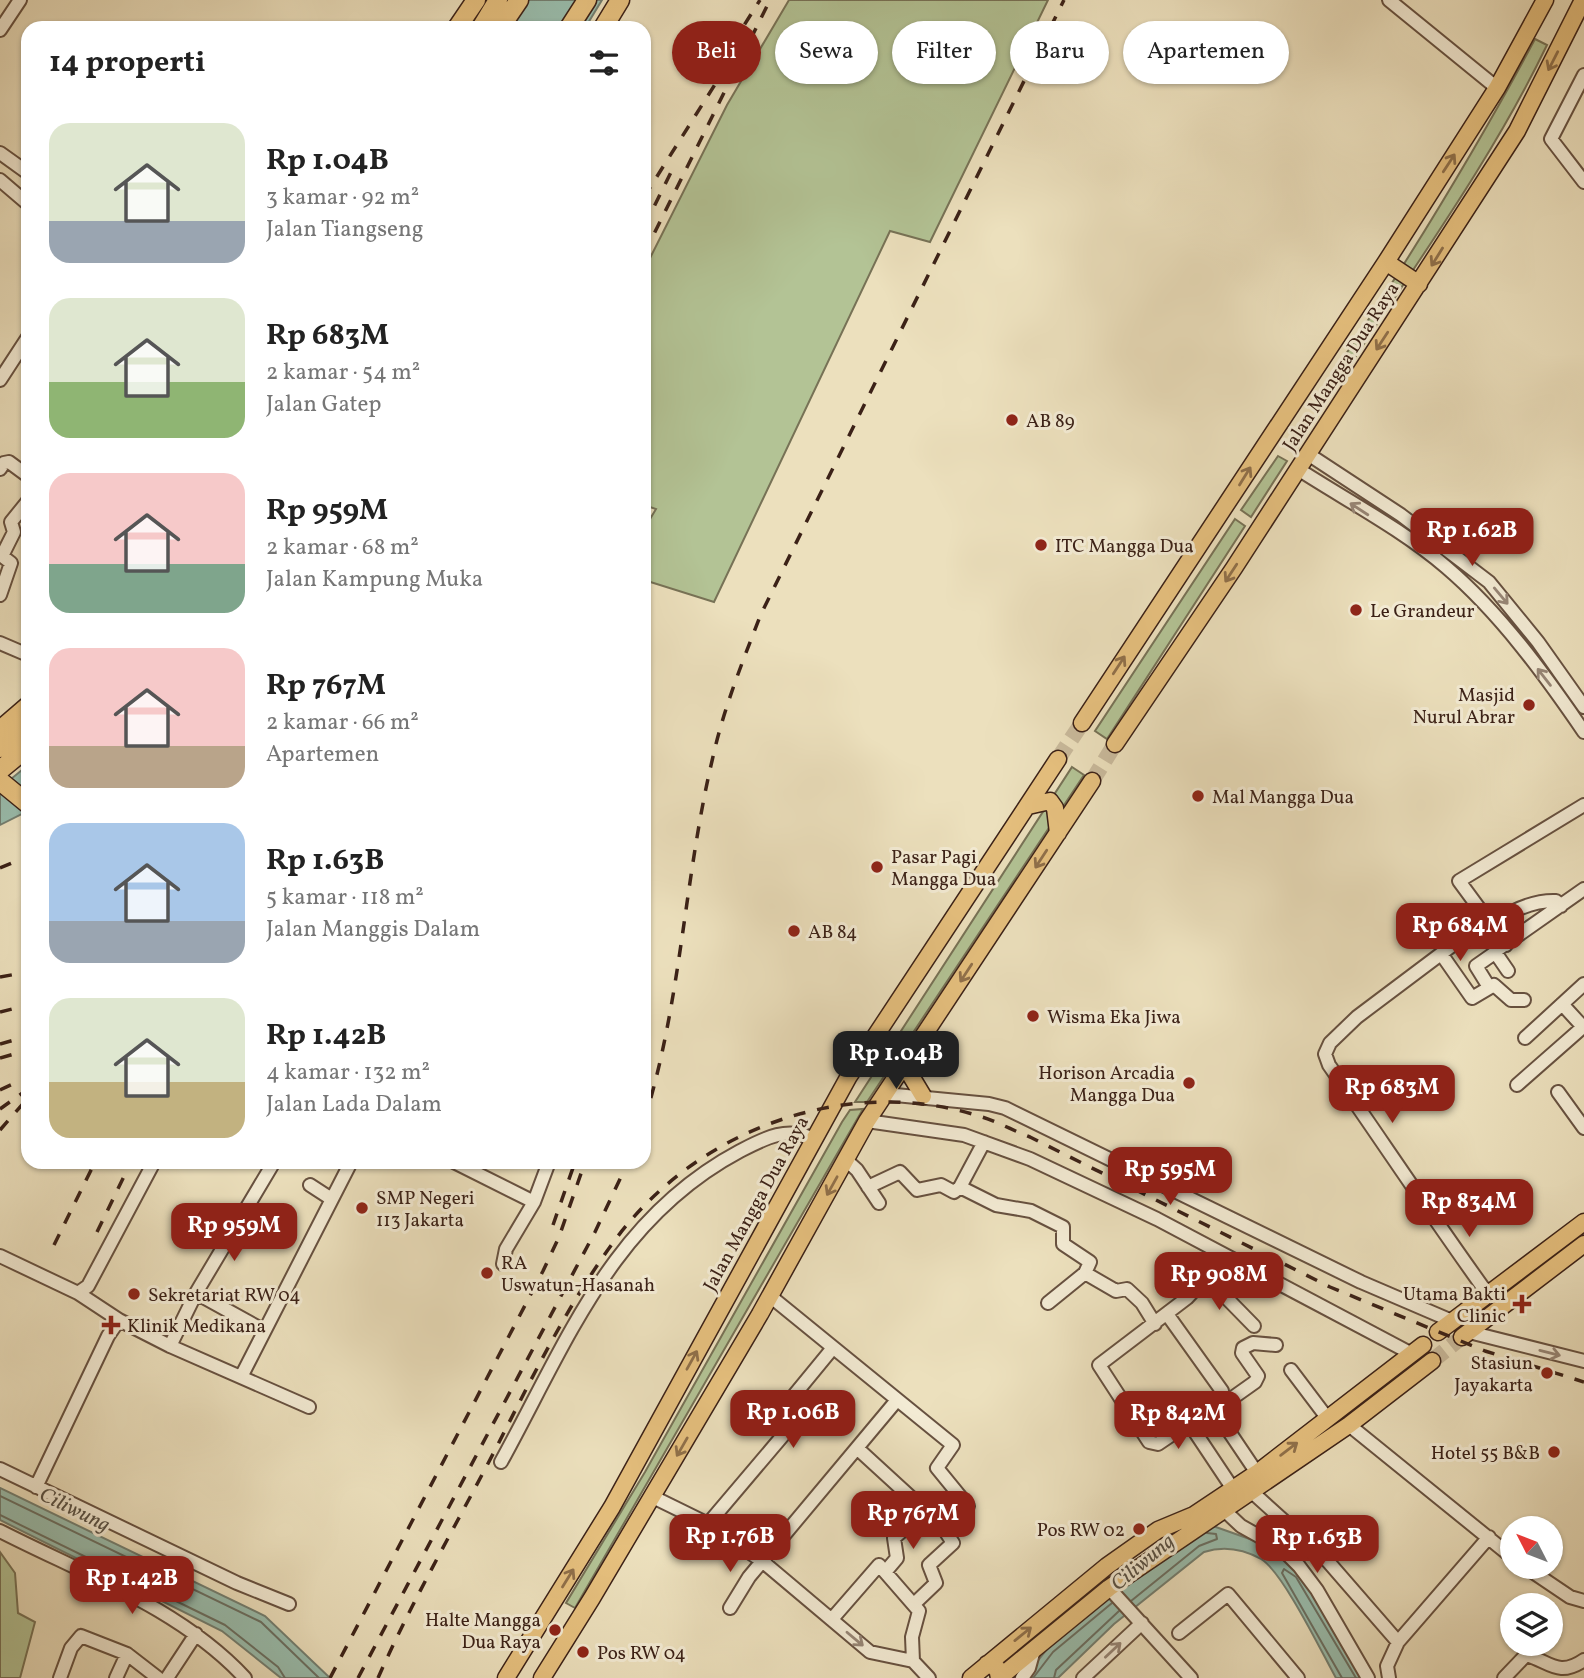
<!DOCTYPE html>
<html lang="id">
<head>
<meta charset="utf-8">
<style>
	body { margin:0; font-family:Vollkorn,serif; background:#f2f2f2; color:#222; height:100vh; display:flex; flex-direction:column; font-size:26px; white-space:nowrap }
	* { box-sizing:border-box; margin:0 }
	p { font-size:23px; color:#767676 }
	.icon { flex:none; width:38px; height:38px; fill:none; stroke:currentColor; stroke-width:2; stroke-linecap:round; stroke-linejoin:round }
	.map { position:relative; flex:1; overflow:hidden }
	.sheet { position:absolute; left:21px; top:21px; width:630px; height:1148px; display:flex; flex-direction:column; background:#fff; border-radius:21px; box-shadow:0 2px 5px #0004 }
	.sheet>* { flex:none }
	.guide { position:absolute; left:672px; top:21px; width:665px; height:63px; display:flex; gap:14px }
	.needle { width:46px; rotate:312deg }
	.fabs { position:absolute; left:1500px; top:1516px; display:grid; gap:14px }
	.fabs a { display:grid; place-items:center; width:63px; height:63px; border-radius:50%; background:#fff; box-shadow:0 2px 5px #0004; font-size:35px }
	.price { position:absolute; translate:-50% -60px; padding:0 16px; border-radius:14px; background:#8f2418; color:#fff; font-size:23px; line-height:46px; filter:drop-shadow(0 2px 4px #0008) }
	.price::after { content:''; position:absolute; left:50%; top:42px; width:21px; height:16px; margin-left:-10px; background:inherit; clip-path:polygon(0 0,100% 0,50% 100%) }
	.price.on { background:#222; color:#fff }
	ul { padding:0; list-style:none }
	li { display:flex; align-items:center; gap:21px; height:175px; padding:0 28px }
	li span { display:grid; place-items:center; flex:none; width:196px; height:140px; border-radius:21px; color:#555 }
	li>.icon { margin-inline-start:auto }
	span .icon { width:84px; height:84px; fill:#fffc; stroke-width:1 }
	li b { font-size:30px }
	h2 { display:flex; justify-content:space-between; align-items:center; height:84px; padding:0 28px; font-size:30px }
	.pill { padding:0 24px; border-radius:32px; background:#fff; box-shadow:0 2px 5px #0004; font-size:24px; line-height:63px }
	.pill.on { background:#8f2418; color:#fff }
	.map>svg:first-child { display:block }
	.green { fill:#b3c395; stroke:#777256; stroke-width:2 }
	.water { fill:#99bdad; stroke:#737f71; stroke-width:2 }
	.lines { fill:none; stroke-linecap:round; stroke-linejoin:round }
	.shore { stroke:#6a6f62; stroke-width:2 }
	.major-tunnel { stroke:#c9ba9c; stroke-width:16; stroke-dasharray:16 8; stroke-linecap:butt }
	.minor-casing { stroke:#675140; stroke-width:16 }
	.major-casing { stroke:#3b2117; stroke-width:19 }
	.highway-casing { stroke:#3b2117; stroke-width:21 }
	.minor { stroke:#f3ebd4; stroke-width:12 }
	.major { stroke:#e6c07e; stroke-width:16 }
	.highway { stroke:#e6c07e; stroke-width:18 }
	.rail { stroke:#3b2117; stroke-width:3.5; stroke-dasharray:12 12; stroke-linecap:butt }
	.oneway { stroke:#90704a }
	.oneway2 { stroke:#978676 }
	.poi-dot { fill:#8f2418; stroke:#f3ebd4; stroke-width:2.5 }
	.labels { text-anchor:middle; stroke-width:6; stroke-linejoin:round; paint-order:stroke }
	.street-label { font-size:19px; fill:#3b2117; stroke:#f3ebd4 }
	.poi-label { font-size:19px; fill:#3b2117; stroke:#f3ebd4; text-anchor:start }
	.water-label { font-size:21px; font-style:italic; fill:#575044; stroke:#f3ebd4 }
</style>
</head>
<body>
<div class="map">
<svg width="1584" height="1678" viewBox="0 0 1584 1678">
	<rect width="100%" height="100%" fill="#ece0bd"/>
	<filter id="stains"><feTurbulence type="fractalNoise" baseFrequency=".00286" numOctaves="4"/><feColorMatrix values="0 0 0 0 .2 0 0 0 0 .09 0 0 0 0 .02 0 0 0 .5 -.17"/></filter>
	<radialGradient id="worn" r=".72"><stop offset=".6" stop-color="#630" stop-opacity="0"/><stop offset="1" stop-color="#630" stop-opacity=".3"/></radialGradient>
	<path class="green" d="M789,0H1048L930,242L890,231L714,602L644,580V529L656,509L644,505V270L727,105Z
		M1535,39L1547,45C1493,157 1420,258 1352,362L1344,357C1412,254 1477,148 1535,39Z
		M1278,456L1287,461L1251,517L1241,510Z
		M1235,519L1245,526L1107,739L1095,731Z
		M1072,767L1084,775L867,1102H855Z
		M863,1109L575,1608L566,1603L645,1472L842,1122L850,1110Z
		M0,1552L15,1573L18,1613L35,1622L20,1678H0Z"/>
	<path class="water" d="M527,0H602L585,28H510Z
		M28,765V811L0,825V788Z
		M0,1488L265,1616L330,1678H281L222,1631L0,1520Z
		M1213,1526L1278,1549L1301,1573L1363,1678H1336C1322,1653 1283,1572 1261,1559C1243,1549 1223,1546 1204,1552L1114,1624L1058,1678H1024L1048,1648L1181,1539Z"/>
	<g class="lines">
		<path class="shore" d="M0,1496L261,1622L319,1678
			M0,1515L225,1625L278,1667L285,1678
			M1131,1601L1199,1546L1217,1539L1216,1534L1207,1533
			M1033,1678L1053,1652L1112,1603
			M1054,1678L1056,1670L1119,1611
			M1342,1678L1282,1573L1284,1569L1296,1577L1356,1678"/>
		<path class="major-tunnel" d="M1058,759L1082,723
			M1092,781L1115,744
			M1432,1361L1462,1337"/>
		<defs>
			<path id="minor" d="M1389,0L1497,88
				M0,30L20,0
				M1584,75L1551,139L1584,182
				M0,153L28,173
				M0,180L28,204
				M0,380L28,337
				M1308,454L1401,515L1489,582L1538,642L1584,707
				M0,469L4,463L9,462L28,476
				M1298,469C1346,500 1403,530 1446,567C1500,613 1545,675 1584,732
				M0,595L11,563L2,556L14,532L11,522L28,501
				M0,643L28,655
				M1486,920L1357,1017L1330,1043L1325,1054L1329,1065C1382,1141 1433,1218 1487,1293
				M1490,925C1509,912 1533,900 1556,901L1561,906
				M1506,945L1459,881L1584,805
				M1442,955L1472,998L1494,985L1511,1000H1524
				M1508,971L1497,955V950L1584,889
				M1489,987L1476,966L1496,952
				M1562,1004L1584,1028
				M1525,1038L1584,984
				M1517,1085L1583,1027
				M1558,1092L1584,1128
				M885,1094L989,1104L1005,1108L1361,1282L1452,1321
				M867,1121L964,1135L1030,1159L1157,1219L1412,1354
				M846,1160L857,1170L879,1203
				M454,1162L534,1202
				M310,1185L330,1198
				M868,1187L900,1172L917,1190L941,1185L954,1192L960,1187L996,1205L1031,1211L1063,1227V1244L1090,1262L1085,1273
				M960,1187L984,1142
				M0,1256L78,1293L119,1320L170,1346L309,1407
				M1226,1256L1187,1298L1099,1365L1149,1442L1158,1444L1189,1423L1233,1489
				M503,1264L506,1249L534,1202L549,1162
				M1207,1278L1254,1326
				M78,1293L88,1286L154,1162
				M196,1293L263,1330
				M770,1296L953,1445L937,1468L968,1506L942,1526L953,1543L929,1565L936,1583L914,1604
				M1048,1303L1085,1273L1116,1291L1127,1289L1142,1303L1155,1324
				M1167,1314L1222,1391L1224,1424L1257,1473
				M1469,1332L1584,1361
				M170,1346L196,1293L274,1162
				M1291,1370L1328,1419
				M241,1377L351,1162
				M1224,1404L1255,1382L1258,1376L1242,1353L1243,1348L1253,1343L1276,1345
				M1349,1425L1512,1557
				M858,1449L942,1526
				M501,1462C567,1342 612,1219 740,1151C765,1138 787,1126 814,1139
				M0,1469L237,1583L289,1604
				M36,1487L108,1336L119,1320
				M1252,1492L1325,1558L1398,1642
				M653,1497L708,1524L762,1561L870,1652L913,1661L929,1678
				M1224,1510L1241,1526L1282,1549L1299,1566L1317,1590L1368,1678
				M708,1524L796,1420L786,1405L832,1349
				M0,1531C84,1574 180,1608 245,1678
				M1524,1566L1570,1597L1584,1601
				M886,1571L897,1558L894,1538L926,1510
				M1109,1588L1191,1678
				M730,1608L749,1577L897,1400
				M832,1619L879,1565L919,1611L912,1637L913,1661
				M1179,1633L1228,1594L1298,1678
				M60,1678L71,1648L81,1636L127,1654L158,1678
				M116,1678L127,1654
				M167,1678L196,1634
				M1022,1678L1029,1668L1034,1650
				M1083,1678L1142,1623
				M1389,1678L1387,1666L1398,1642L1489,1537
				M1504,1678L1526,1655C1549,1661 1558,1678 1584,1660"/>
			<path id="major" d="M1386,262L1419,284
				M1082,723L1386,262L1497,88L1545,0
				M1115,744L1234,568L1517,131L1583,0
				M1028,806L1050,801L1055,808L1058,833
				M905,1066L923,1096
				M1438,1332L1584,1222
				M1462,1337L1584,1244
				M987,1664L997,1668L999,1678L1109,1588L1349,1425L1432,1361
				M506,1678L612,1507L849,1076L1058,759
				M542,1678L592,1598L760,1314L867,1121L1092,781
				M971,1678L1107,1566L1158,1530L1194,1515L1257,1473L1423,1345"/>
			<path id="highway" d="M457,28L476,0
				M481,28L498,0
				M500,28L519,0
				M569,28L587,0
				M603,28L620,0
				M0,730L28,706
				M0,748L28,724
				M0,770L28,747
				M0,781L28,804"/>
		</defs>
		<use href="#minor" class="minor-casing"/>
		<use href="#major" class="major-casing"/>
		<use href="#highway" class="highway-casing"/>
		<use href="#minor" class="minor"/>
		<use href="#major" class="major"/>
		<use href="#highway" class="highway"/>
		<path class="rail" d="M719,65L760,0
			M644,197L731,59
			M644,227L675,164
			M644,254L770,0
			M0,868L28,856
			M0,977L28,972
			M0,1012L28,1005
			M0,1044L28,1036
			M0,1058L28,1050
			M0,1090L28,1077
			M0,1109L28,1089
			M644,1121C681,1004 684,880 712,761C723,710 742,663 761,614L1064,0
			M0,1130L28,1098
			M553,1225L575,1162
			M97,1232L131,1162
			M54,1245L95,1162
			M330,1678L543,1271L559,1237L585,1162
			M358,1678L595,1232L628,1162
			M378,1678C412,1601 455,1527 494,1452C531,1380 567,1305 615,1240C697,1129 848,1073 982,1117C998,1122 1014,1131 1030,1137L1330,1287L1485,1351L1584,1382"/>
	</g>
	<defs><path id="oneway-shaft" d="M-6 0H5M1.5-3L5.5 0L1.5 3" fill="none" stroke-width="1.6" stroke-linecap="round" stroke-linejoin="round" transform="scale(1.75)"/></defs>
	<g class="oneway">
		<use href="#oneway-shaft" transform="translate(1553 61) rotate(117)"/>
		<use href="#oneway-shaft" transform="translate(1449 163) rotate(-57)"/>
		<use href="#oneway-shaft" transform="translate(1437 257) rotate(122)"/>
		<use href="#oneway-shaft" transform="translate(1382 341) rotate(123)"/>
		<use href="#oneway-shaft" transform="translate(1245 476) rotate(-58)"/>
		<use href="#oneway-shaft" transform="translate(1231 573) rotate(123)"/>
		<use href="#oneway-shaft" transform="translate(1119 665) rotate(-57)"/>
		<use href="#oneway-shaft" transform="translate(1041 859) rotate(123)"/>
		<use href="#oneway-shaft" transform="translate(966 973) rotate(123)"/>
		<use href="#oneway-shaft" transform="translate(832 1186) rotate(119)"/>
		<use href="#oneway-shaft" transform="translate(692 1360) rotate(-61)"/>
		<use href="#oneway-shaft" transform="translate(682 1447) rotate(120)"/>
		<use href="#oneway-shaft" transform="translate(1289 1449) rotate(-37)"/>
		<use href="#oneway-shaft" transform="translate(568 1578) rotate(-58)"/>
		<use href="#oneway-shaft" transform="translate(1023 1634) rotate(-39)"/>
	</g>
	<g class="oneway2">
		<use href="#oneway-shaft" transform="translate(1359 509) rotate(-147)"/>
		<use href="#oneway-shaft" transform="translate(1501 596) rotate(50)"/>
		<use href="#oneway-shaft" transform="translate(1544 677) rotate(-128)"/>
		<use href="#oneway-shaft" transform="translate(1550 1353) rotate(14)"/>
		<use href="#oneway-shaft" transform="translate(855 1639) rotate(40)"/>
		<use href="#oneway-shaft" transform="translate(1113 1650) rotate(-43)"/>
	</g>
	<g class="poi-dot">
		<circle cx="1012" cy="420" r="7"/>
		<circle cx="1041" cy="545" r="7"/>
		<circle cx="1356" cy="610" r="7"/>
		<circle cx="1529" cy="705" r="7"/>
		<circle cx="1198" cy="796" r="7"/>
		<circle cx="877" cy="867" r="7"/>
		<circle cx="794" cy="931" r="7"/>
		<circle cx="1033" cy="1016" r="7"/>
		<circle cx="1189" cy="1083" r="7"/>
		<circle cx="362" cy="1208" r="7"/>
		<circle cx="487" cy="1273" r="7"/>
		<circle cx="134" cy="1294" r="7"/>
		<path d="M1518.5 1293.5h7v7h7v7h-7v7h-7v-7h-7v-7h7z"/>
		<path d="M107.5 1314.5h7v7h7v7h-7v7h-7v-7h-7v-7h7z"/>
		<circle cx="1547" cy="1373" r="7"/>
		<circle cx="1554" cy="1452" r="7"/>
		<circle cx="1139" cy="1529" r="7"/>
		<circle cx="555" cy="1630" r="7"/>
		<circle cx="583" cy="1652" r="7"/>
	</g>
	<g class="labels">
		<g class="street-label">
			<text transform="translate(1340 366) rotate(-57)" y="7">Jalan Mangga Dua Raya</text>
			<text transform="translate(755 1203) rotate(-61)" y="7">Jalan Mangga Dua Raya</text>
		</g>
		<g class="poi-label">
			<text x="1026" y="427">AB 89</text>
			<text x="1055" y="552">ITC Mangga Dua</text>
			<text x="1370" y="617">Le Grandeur</text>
			<text x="1515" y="701" text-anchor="end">Masjid<tspan x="1515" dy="22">Nurul Abrar</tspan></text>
			<text x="1212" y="803">Mal Mangga Dua</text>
			<text x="891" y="863">Pasar Pagi<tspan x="891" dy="22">Mangga Dua</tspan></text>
			<text x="808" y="938">AB 84</text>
			<text x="1047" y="1023">Wisma Eka Jiwa</text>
			<text x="1175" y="1079" text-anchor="end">Horison Arcadia<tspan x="1175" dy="22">Mangga Dua</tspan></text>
			<text x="376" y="1204">SMP Negeri<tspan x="376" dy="22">113 Jakarta</tspan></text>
			<text x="501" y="1269">RA<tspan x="501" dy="22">Uswatun-Hasanah</tspan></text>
			<text x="1506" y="1300" text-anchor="end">Utama Bakti<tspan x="1506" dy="22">Clinic</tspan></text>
			<text x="148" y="1301">Sekretariat RW 04</text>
			<text x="127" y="1332">Klinik Medikana</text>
			<text x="1533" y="1369" text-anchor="end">Stasiun<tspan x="1533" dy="22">Jayakarta</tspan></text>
			<text x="1540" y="1459" text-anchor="end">Hotel 55 B&amp;B</text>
			<text x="1125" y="1536" text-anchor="end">Pos RW 02</text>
			<text x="541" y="1626" text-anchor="end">Halte Mangga<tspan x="541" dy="22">Dua Raya</tspan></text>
			<text x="597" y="1659">Pos RW 04</text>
		</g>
		<g class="water-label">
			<text transform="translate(75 1509) rotate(26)" y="7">Ciliwung</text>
			<text transform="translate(1142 1562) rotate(-40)" y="7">Ciliwung</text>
		</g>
	</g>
	<rect width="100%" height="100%" filter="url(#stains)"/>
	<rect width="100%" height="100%" fill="url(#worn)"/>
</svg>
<div class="fabs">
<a><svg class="needle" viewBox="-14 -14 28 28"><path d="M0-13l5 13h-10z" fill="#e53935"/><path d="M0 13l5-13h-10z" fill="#767676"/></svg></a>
<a><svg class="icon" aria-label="layers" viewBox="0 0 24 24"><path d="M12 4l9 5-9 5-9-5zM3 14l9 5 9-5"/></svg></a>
</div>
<b class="price" style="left:1472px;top:568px">Rp 1.62B</b>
<b class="price" style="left:1460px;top:963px">Rp 684M</b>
<b class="price on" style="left:896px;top:1091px">Rp 1.04B</b>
<b class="price" style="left:1392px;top:1125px">Rp 683M</b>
<b class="price" style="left:1170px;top:1207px">Rp 595M</b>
<b class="price" style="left:1469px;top:1239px">Rp 834M</b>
<b class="price" style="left:234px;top:1263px">Rp 959M</b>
<b class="price" style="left:1219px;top:1312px">Rp 908M</b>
<b class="price" style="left:793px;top:1450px">Rp 1.06B</b>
<b class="price" style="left:1178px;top:1451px">Rp 842M</b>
<b class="price" style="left:913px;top:1551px">Rp 767M</b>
<b class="price" style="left:730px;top:1574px">Rp 1.76B</b>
<b class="price" style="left:1317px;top:1575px">Rp 1.63B</b>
<b class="price" style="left:132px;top:1616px">Rp 1.42B</b>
<div class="guide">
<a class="pill on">Beli</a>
<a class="pill">Sewa</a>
<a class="pill">Filter</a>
<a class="pill">Baru</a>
<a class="pill">Apartemen</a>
</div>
<section class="sheet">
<h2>14 properti<svg class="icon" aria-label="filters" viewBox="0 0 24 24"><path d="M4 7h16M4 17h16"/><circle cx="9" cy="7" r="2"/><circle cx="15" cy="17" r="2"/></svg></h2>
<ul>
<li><span style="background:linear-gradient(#dfe7d0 70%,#9aa5b1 0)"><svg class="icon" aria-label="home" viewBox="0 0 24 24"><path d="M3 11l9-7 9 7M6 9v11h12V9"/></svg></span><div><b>Rp 1.04B</b><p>3 kamar · 92 m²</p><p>Jalan Tiangseng</p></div></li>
<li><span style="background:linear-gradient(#dfe7d0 60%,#8fb573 0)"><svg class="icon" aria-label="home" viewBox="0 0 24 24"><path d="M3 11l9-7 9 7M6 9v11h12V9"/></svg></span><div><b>Rp 683M</b><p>2 kamar · 54 m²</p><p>Jalan Gatep</p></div></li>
<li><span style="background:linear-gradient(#f6c9c9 65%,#7fa58c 0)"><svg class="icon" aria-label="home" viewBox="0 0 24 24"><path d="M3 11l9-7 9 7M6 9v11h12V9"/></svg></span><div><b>Rp 959M</b><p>2 kamar · 68 m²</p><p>Jalan Kampung Muka</p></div></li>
<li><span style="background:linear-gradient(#f6c9c9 70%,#b9a48a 0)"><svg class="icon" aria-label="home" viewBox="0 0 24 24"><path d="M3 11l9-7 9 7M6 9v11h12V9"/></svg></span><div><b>Rp 767M</b><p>2 kamar · 66 m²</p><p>Apartemen</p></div></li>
<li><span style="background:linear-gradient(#a9c7e8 70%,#9aa5b1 0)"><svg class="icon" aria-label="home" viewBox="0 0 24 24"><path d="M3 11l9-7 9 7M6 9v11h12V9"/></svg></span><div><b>Rp 1.63B</b><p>5 kamar · 118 m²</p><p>Jalan Manggis Dalam</p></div></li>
<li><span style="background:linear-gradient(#dfe7d0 60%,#c2b280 0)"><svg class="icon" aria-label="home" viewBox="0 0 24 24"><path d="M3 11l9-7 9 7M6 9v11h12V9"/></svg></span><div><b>Rp 1.42B</b><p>4 kamar · 132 m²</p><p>Jalan Lada Dalam</p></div></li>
</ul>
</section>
</div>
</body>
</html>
